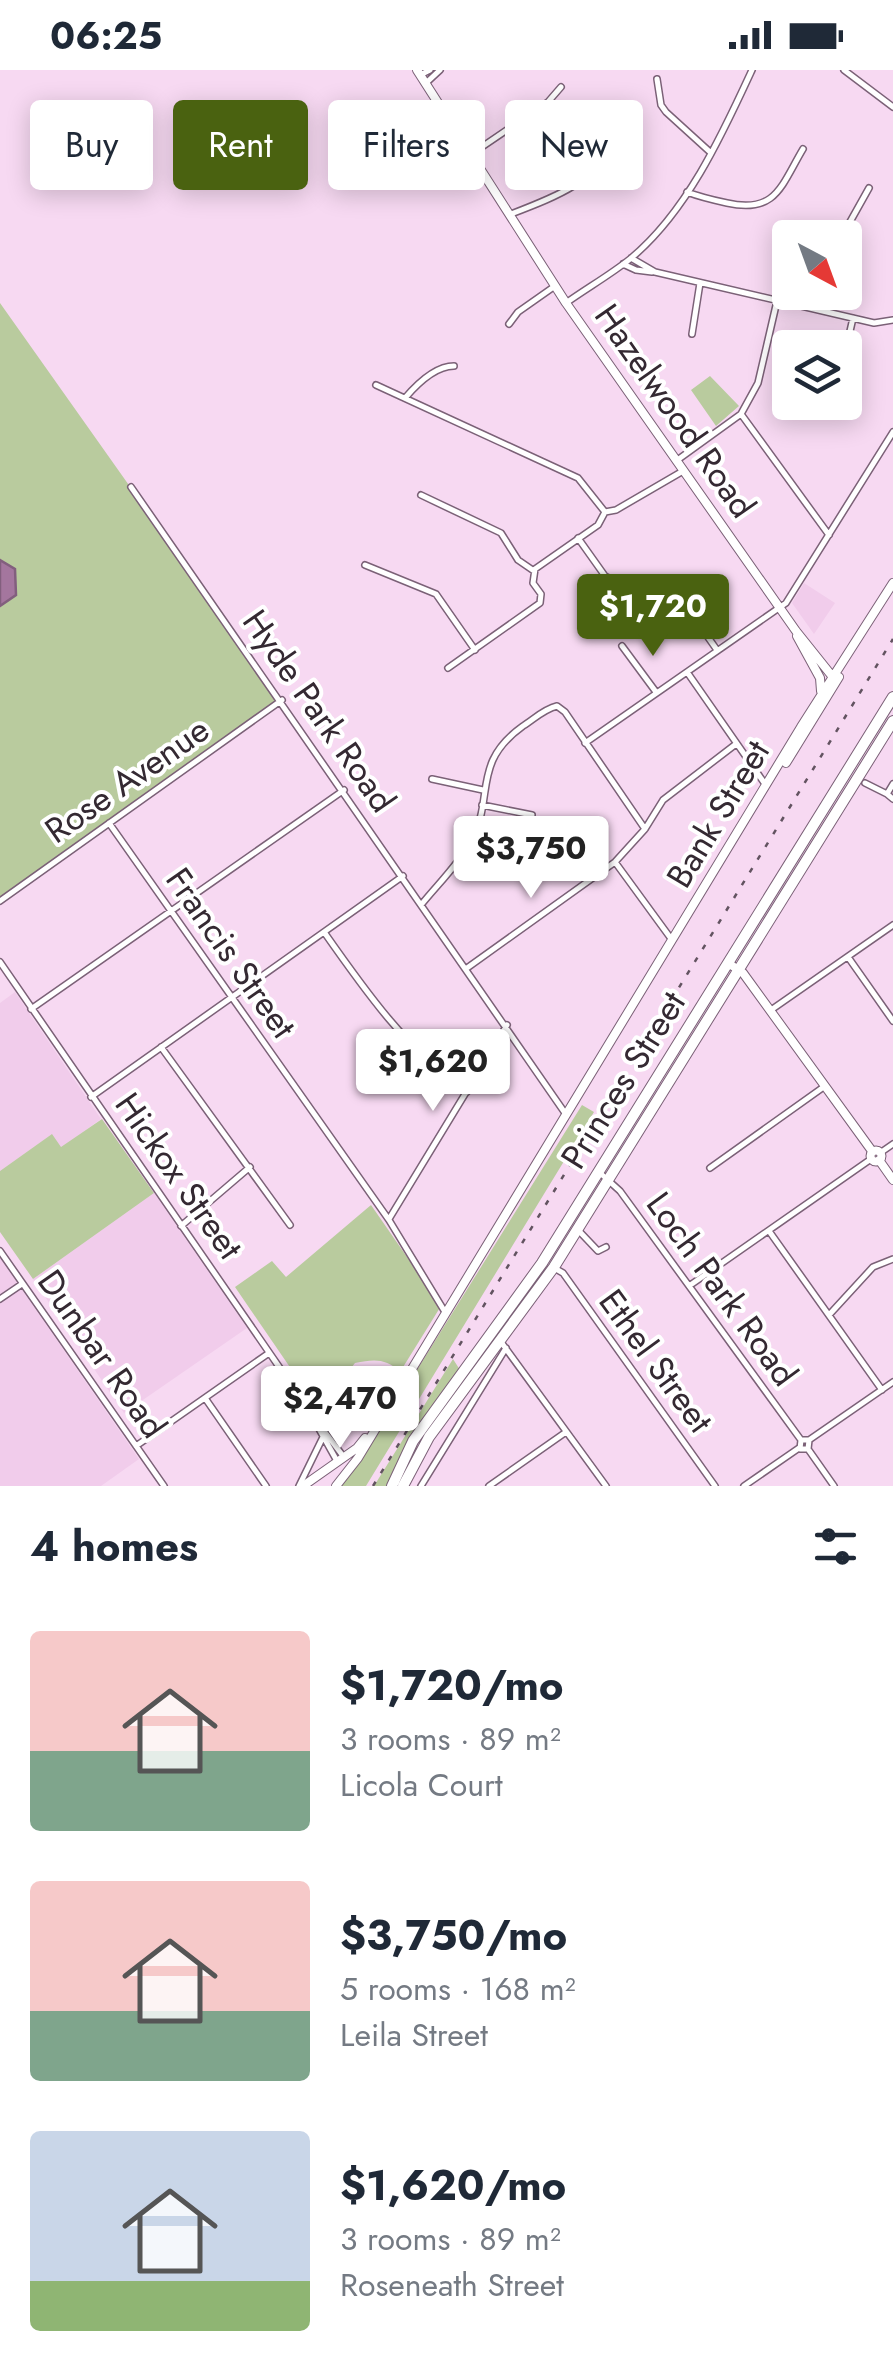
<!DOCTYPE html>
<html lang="en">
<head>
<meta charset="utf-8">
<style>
	body { margin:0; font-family:Jost,sans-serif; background:#f2f2f3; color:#1f2937; height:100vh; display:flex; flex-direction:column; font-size:38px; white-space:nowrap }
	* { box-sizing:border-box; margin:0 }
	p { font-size:32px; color:#747a83 }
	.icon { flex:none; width:55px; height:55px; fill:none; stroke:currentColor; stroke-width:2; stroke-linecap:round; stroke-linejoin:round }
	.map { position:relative; height:1416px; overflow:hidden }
	.panel { display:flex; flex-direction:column; background:#fff; flex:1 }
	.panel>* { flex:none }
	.top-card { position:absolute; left:30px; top:30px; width:835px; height:90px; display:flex; gap:20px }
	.needle { width:65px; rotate:139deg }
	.buttons { position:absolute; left:772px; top:150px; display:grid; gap:20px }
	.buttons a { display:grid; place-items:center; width:90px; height:90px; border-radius:10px; background:#fff; box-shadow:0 5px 25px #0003; font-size:50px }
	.price { position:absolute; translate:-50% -85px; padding:0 22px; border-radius:10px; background:#fff; color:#222; font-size:32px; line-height:65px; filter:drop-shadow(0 2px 5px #0008) }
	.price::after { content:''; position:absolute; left:50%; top:60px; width:30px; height:22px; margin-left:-15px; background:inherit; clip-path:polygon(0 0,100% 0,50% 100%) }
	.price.selected { background:#4a6210; color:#fff }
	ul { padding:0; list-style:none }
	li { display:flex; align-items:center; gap:30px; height:250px; padding:0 30px }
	li span { display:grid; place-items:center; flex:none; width:280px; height:200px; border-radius:10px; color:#555 }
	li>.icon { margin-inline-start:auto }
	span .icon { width:120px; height:120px; fill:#fffc; stroke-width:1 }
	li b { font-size:42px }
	h2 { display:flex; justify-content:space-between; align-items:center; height:120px; padding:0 30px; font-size:42px }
	.pill { padding:0 35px; border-radius:10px; background:#fff; box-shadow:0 5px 25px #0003; font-size:35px; line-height:90px }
	.pill.selected { background:#4a6210; color:#fff }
	.status { display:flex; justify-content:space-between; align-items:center; height:70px; padding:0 50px; background:#fff; direction:ltr }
	.status svg { height:28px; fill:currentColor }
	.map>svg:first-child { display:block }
	.built { fill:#f1cceb }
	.green { fill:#b9cb9e }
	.water { fill:#a4769e; stroke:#825f7e; stroke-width:2.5 }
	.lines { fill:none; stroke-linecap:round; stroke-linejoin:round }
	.street-casing { stroke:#7b6177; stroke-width:8 }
	.secondary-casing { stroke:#7b6177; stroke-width:10 }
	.highway-casing { stroke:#7b6177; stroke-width:12 }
	.street { stroke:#fff; stroke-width:5 }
	.secondary { stroke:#fff; stroke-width:8 }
	.highway { stroke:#fff; stroke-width:10 }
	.rail { stroke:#625360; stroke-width:2.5; stroke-dasharray:5 10; stroke-linecap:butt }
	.labels { text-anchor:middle; stroke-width:8; stroke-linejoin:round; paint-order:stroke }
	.street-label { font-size:35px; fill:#342932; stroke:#fff }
</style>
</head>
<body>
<div class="status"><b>06:25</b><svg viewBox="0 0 49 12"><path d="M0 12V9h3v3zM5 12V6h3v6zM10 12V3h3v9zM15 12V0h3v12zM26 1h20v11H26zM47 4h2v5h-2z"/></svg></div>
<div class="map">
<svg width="893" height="1416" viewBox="0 0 893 1416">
	<rect width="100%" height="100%" fill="#f7d9f2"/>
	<path class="built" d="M804,513L835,533L814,564L792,533Z
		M15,922L101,1049L61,1078L51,1065L0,1101V933Z
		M154,1123L247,1258L124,1343L33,1209Z
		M0,1188L139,1389L101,1416H0Z"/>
	<path class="green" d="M0,233L281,630L0,828Z
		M710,306L739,336L716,356L691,320Z
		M582,1035L594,1042L366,1416H341L362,1388Z
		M102,1049L154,1123L33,1209L0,1162V1101L52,1064L61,1077Z
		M371,1135L441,1236L400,1302C386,1288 374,1289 355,1293L331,1324L322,1344L235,1217L272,1191L286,1207Z
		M453,1289L460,1300L416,1360L386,1416H374Z"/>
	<path class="water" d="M0,490L15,499L16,525L0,536Z"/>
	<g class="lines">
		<defs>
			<path id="street" d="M844,0L893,37
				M420,5L430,0
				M657,9L661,35L666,42L710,82
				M426,13L440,0
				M473,83L548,32L561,17
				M687,122C700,127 713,130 727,133C776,144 781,116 803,79
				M511,144C561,125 593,112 624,67
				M841,168L869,118
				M631,188L655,202L874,253L893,250
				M623,194L636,200L652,202
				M566,233C587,218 610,205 630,189C687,142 722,65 752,0
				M816,239L821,222
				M509,254L518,242L555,216
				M692,264L700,213
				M845,283L853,248
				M376,315L578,408L605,442L616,440L683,401
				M405,328C417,314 435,296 454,296
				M825,340L828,332
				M741,344L829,465
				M676,391L741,344L758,313L777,231
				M131,417L565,1043
				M421,425L501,463L518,490L534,501
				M578,468L605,506L613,510
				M365,495L436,524L475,580
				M684,533L717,580
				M622,576L656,622
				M448,598L540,533L541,524L533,513L535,499L598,455L605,442
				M687,602L765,714
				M585,673L786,533L893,362
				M432,709L483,720
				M865,713L887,724
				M893,714L887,724L893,729
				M482,735L532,745
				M109,753L389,1150L445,1242
				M615,792L672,870
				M0,831L282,630
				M421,835C437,815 458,795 470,773C496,728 470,694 523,656C534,649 544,639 557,636L565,642L645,759
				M324,862C366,922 406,979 467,1022
				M848,887L893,951
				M0,892L315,1349L343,1386
				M467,898L615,792L645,759L663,730L736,674
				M31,939L344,720
				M771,940L893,855
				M161,977L290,1155
				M375,1000L407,969
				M91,1027L403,806
				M880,1083L893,1074
				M710,1098L825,1016
				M599,1102L620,1121L801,1370
				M389,1149L507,955
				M181,1156L250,1097
				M579,1161L598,1181L606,1177
				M769,1161L882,1320
				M0,1181L164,1416
				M556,1199L563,1203L715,1416
				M689,1216L871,1089
				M0,1229L22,1214
				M829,1245L873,1197L893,1189
				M501,1272L606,1416
				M205,1328L266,1416
				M318,1357L337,1391
				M809,1370L893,1312
				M136,1376L269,1283
				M808,1379H800L801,1370H809L808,1379L834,1416
				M299,1416L323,1367
				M421,1416L506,1278
				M489,1416L566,1362
				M744,1416L799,1378"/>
			<path id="secondary" d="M417,0L566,233L796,561L836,611
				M797,566L820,608L821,621
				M786,693L839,607
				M728,893L743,903L872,1081
				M870.5 1086a5.5 5.5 0 1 1 11 0a5.5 5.5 0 1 1-11 0Z
				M879,1090L893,1110
				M303,1416L357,1378L365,1368
				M336,1416L358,1388L801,657L893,513"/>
			<path id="highway" d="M392,1416L413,1371L542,1193L893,627
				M403,1416L429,1367L554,1197L893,651"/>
		</defs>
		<use href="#street" class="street-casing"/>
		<use href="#secondary" class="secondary-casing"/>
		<use href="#highway" class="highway-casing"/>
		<use href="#street" class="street"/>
		<use href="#secondary" class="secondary"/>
		<use href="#highway" class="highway"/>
		<path class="rail" d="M373,1416L893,569"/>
	</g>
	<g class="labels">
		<g class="street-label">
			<text transform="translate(675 341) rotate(55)" y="12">Hazelwood Road</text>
			<text transform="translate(319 641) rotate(55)" y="12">Hyde Park Road</text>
			<text transform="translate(127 710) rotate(-35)" y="12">Rose Avenue</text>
			<text transform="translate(718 744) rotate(-59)" y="12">Bank Street</text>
			<text transform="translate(231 883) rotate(55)" y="12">Francis Street</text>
			<text transform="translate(623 1010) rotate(-58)" y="12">Princes Street</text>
			<text transform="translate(179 1106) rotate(55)" y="12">Hickox Street</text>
			<text transform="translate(722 1219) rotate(54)" y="12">Loch Park Road</text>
			<text transform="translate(102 1284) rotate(55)" y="12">Dunbar Road</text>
			<text transform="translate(656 1291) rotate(54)" y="12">Ethel Street</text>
		</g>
	</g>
</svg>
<div class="buttons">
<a><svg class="needle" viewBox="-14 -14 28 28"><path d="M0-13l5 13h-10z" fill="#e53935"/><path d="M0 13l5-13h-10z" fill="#747a83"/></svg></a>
<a><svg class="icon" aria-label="layers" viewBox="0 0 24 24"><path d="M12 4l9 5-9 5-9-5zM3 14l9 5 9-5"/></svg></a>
</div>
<b class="price selected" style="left:653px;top:589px">$1,720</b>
<b class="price" style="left:531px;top:831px">$3,750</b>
<b class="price" style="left:433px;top:1044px">$1,620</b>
<b class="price" style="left:340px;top:1381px">$2,470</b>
<div class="top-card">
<a class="pill">Buy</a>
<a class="pill selected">Rent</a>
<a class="pill">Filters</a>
<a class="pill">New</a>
</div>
</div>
<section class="panel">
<h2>4 homes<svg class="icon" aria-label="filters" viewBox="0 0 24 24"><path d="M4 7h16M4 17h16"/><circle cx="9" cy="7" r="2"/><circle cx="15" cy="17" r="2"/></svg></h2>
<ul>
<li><span style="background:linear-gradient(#f6c9c9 60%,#7fa58c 0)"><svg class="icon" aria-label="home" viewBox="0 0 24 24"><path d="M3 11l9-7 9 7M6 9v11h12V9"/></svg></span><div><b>$1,720/mo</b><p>3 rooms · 89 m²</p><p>Licola Court</p></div></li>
<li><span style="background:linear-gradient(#f6c9c9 65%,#7fa58c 0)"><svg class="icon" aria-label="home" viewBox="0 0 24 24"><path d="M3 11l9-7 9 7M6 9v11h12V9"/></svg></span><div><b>$3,750/mo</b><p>5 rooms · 168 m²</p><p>Leila Street</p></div></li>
<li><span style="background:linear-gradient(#c9d6e8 75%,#8fb573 0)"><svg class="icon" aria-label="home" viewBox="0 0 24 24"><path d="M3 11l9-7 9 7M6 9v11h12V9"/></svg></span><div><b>$1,620/mo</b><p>3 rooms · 89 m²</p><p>Roseneath Street</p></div></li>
</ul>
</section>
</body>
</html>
